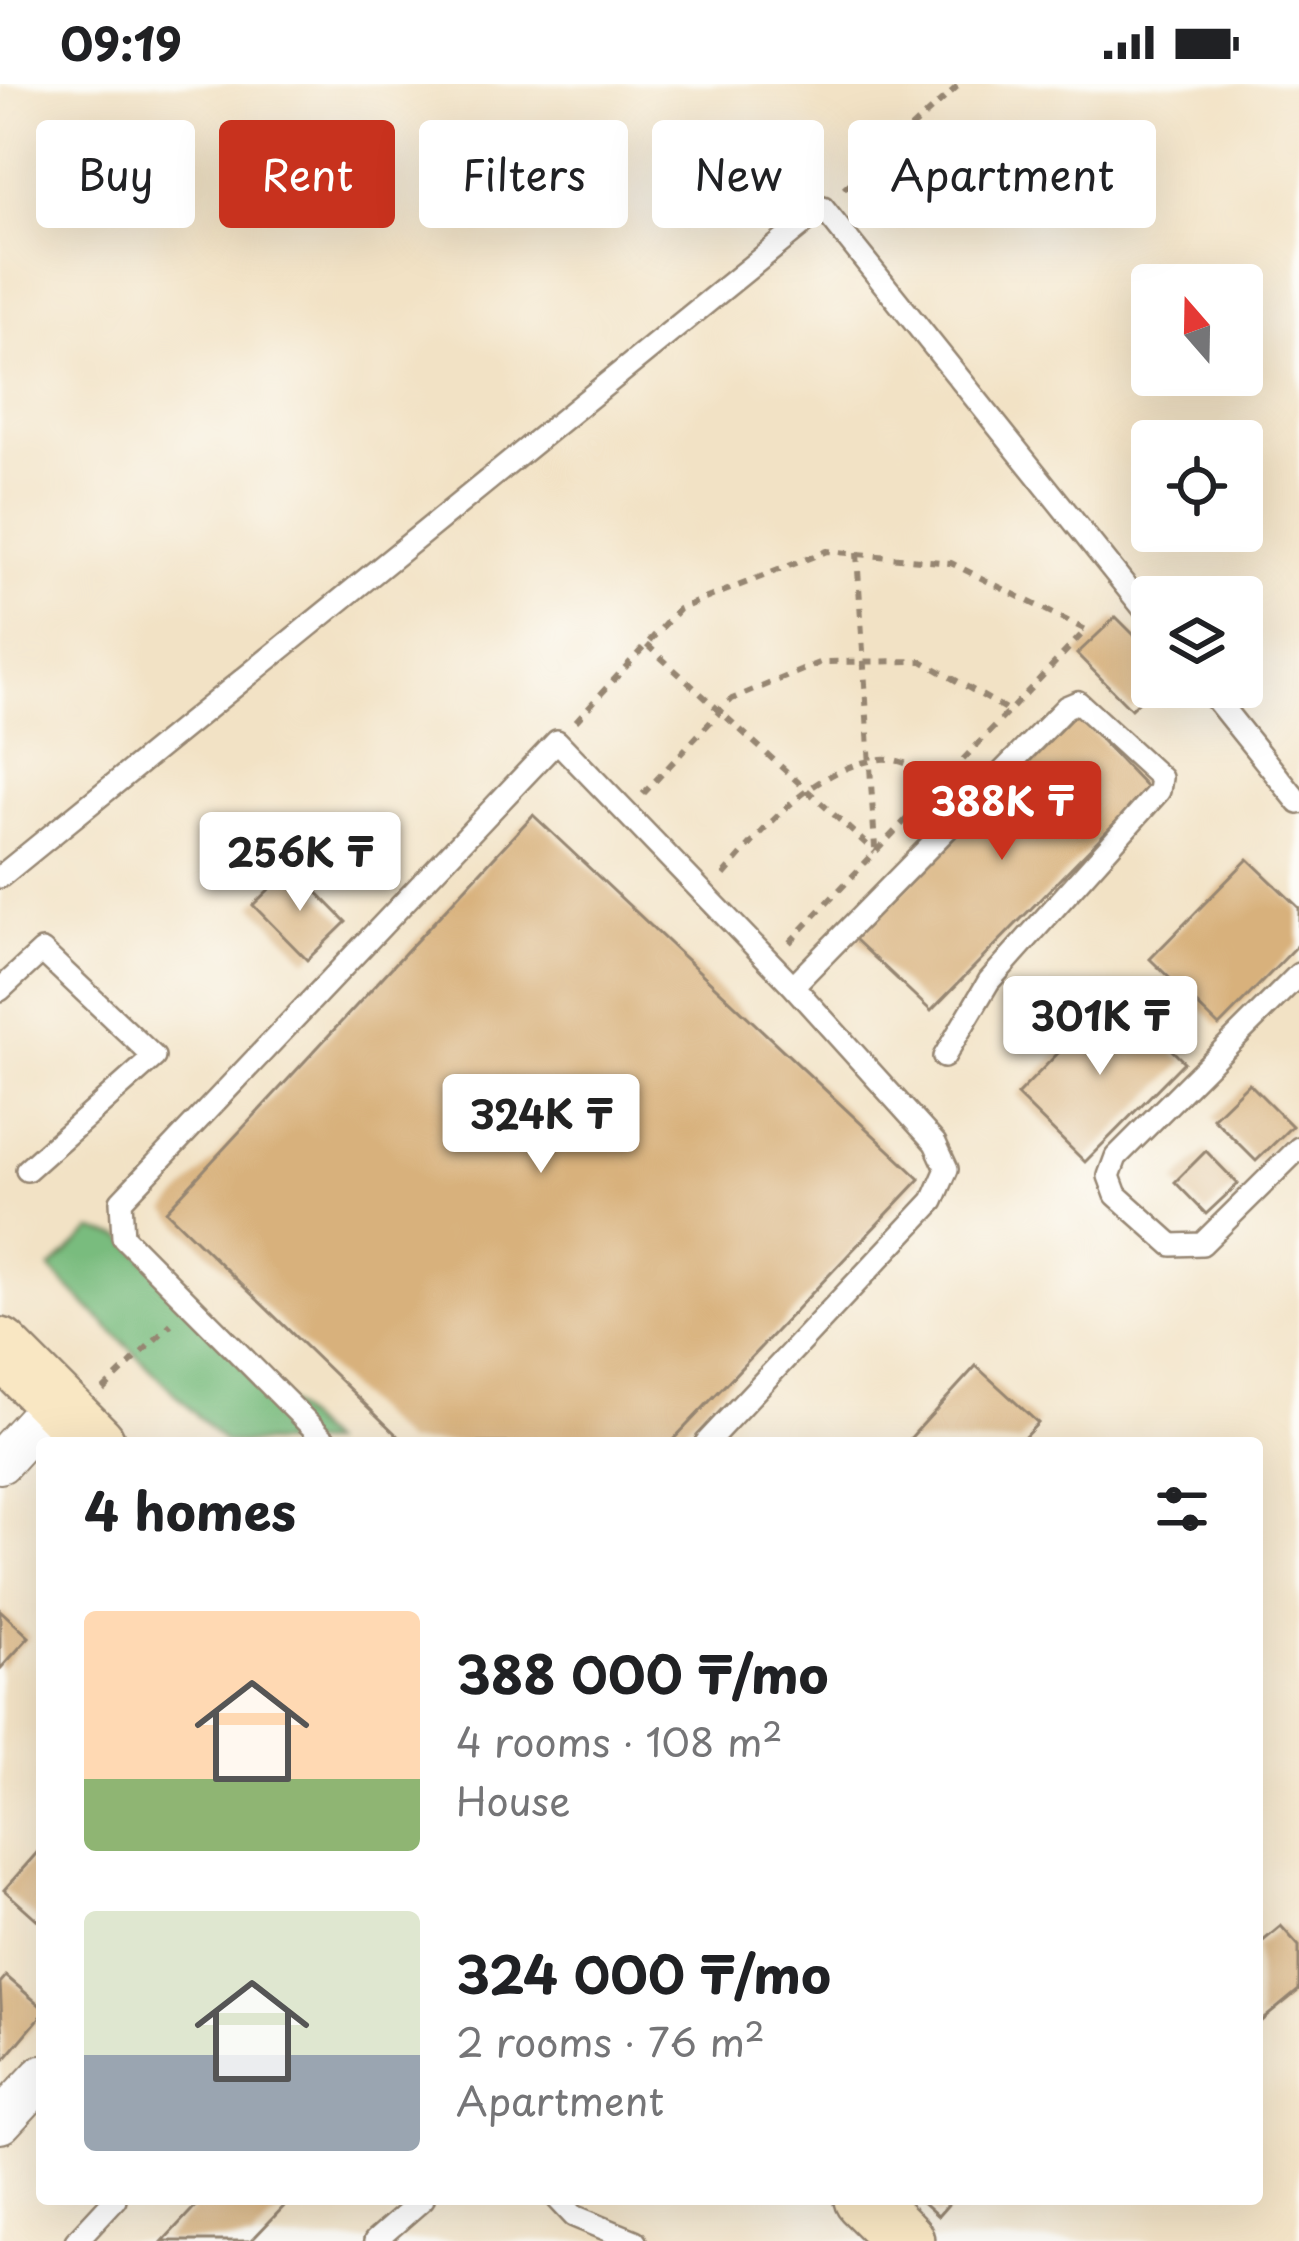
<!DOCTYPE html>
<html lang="en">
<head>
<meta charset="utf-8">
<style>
	body { margin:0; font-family:"Playpen Sans",sans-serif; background:#f2f2f2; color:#202124; height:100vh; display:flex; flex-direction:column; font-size:45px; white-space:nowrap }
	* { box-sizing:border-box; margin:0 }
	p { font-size:39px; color:#757577 }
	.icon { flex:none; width:66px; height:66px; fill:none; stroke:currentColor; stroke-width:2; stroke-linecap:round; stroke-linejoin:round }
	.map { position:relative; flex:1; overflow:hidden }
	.sheet { position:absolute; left:36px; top:1353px; width:1227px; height:768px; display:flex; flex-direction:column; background:#fff; border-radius:12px; box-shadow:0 12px 48px #0002 }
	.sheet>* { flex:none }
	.top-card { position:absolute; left:36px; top:36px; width:1227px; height:108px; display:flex; gap:24px }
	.needle { width:78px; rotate:340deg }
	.tools { position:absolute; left:1131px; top:180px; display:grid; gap:24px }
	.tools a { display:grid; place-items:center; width:132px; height:132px; border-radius:12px; background:#fff; box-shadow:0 12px 48px #0002; font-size:60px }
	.price { position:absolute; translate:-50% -102px; padding:0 27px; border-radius:12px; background:#fff; color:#222; font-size:39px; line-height:78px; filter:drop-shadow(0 3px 6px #0008) }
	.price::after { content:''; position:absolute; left:50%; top:72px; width:36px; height:27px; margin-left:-18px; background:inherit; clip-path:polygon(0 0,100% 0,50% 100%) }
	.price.active { background:#c8321e; color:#fff }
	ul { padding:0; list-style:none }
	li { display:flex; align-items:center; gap:36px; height:300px; padding:0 48px }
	li span { display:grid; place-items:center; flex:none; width:336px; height:240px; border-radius:12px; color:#555 }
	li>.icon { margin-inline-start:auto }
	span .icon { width:144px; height:144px; fill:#fffc; stroke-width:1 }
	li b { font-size:51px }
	h2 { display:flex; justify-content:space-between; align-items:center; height:144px; padding:0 48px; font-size:51px }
	.tag { padding:0 42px; border-radius:12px; background:#fff; box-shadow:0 12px 48px #0002; font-size:42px; line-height:108px }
	.tag.active { background:#c8321e; color:#fff }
	.status { display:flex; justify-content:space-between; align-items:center; height:84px; padding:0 60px; background:#fff; direction:ltr }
	.status svg { height:33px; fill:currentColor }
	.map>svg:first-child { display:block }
	.forest { fill:#79bc7e; stroke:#5a734e; stroke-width:3 }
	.building { fill:#d8b17c }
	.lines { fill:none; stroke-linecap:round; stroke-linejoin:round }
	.lane-casing { stroke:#968672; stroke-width:26 }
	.street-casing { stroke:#968672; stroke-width:46 }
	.secondary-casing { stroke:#968672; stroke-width:62 }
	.path { stroke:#968672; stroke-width:6; stroke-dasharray:9 9; stroke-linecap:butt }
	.lane { stroke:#fff; stroke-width:21 }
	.street { stroke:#fff; stroke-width:42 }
	.secondary { stroke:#f9e7c3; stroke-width:57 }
</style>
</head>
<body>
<div class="status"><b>09:19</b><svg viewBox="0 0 49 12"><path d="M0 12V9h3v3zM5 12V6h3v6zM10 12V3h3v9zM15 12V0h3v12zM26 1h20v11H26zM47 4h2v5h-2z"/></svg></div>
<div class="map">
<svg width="1299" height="2157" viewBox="0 0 1299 2157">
	<rect width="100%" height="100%" fill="#fdfcf7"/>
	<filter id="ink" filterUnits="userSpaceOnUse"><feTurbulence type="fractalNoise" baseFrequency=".00833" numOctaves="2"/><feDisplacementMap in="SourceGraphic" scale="24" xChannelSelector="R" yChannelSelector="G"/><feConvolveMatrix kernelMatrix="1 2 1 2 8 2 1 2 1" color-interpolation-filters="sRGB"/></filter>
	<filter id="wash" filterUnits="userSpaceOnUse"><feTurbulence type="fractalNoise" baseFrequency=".004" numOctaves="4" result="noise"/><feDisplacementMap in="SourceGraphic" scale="48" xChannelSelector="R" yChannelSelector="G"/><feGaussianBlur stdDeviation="2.7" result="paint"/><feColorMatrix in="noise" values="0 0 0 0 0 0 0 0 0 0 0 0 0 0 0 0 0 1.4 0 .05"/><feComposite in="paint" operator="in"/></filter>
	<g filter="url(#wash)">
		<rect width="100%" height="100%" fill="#f2e2c5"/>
		<path class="forest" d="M92,1146L123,1153L328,1359H225L50,1185Z"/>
		<g id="blocks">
			<path class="building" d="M1116,533L1152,569V605L1131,625L1077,570Z
				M1076,630L1148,705L931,927L855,855Z
				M533,731L920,1095L670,1359H405L166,1127Z
				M1248,775L1299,824V860L1219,942L1150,875Z
				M292,783L346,838L307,876L253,821Z
				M1115,911L1184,978L1085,1078L1017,1011Z
				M1249,999L1292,1042L1256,1077L1213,1034Z
				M1206,1067L1238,1100L1206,1130L1175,1098Z
				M976,1282L1038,1339L1019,1359H906Z
				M0,1526L29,1553L0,1585Z
				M42,1763V1840L4,1806Z
				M1281,1842L1299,1862V1906L1259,1939L1257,1862Z
				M6,1892L42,1923V1931L4,1976L0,1899Z
				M202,2115H291L251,2157H163Z
				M919,2115H953L938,2132Z"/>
		</g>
	</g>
	<g filter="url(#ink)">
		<use href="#blocks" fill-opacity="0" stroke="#968672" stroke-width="3"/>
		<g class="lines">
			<defs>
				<path id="lane" d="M1206,603L1299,719
					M0,793L823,124L1152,535
					M1299,890L1116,1073L1109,1092L1116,1111L1172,1161L1202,1160L1299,1064
					M0,906L42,867L154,973L27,1086
					M328,1359L123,1153L121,1117L557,657L793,902
					M706,1359L933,1117L947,1085L935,1059L793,902L1066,623L1078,618L1161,694L1159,707L989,897L944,973
					M558,2115L574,2132L635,2157
					M76,2157L115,2115
					M375,2157L423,2115"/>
				<path id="street" d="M0,1378L55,1318
					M0,2038L42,1993"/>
				<path id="secondary" d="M0,1263L96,1359
					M863,2115L905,2157"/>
			</defs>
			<use href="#lane" class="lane-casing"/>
			<use href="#street" class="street-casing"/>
			<use href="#secondary" class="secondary-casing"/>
			<path class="path" d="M844,105L960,0
				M857,469L875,764
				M647,561L875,768
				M576,637L679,525L827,467L951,479L1086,546L789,859
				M643,710L732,615L822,578L922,577L1009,627
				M724,791C767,742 812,684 881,675C899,673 927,689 944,695
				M103,1306L171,1240"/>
			<use href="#lane" class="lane"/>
			<use href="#street" class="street"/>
			<use href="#secondary" class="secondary"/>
		</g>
	</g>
</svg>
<div class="tools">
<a><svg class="needle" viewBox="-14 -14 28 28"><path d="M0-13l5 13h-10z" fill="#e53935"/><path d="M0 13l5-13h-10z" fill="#757577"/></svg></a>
<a><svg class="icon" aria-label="locate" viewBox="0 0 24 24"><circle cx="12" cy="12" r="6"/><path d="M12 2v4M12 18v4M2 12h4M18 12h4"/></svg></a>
<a><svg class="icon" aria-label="layers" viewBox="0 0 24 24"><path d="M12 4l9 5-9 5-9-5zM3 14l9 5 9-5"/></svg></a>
</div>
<b class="price active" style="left:1002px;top:779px">388K ₸</b>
<b class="price" style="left:300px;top:830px">256K ₸</b>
<b class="price" style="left:1100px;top:994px">301K ₸</b>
<b class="price" style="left:541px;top:1092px">324K ₸</b>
<div class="top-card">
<a class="tag">Buy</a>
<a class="tag active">Rent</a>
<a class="tag">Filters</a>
<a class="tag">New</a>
<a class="tag">Apartment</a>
</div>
<section class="sheet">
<h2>4 homes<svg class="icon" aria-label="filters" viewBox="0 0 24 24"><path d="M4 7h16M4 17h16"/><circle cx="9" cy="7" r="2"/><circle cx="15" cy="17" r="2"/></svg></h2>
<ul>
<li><span style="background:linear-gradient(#ffd9b3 70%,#8fb573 0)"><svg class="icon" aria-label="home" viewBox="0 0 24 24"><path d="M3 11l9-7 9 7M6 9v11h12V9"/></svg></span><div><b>388 000 ₸/mo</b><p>4 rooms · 108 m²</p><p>House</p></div></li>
<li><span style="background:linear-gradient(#dfe7d0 60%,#9aa5b1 0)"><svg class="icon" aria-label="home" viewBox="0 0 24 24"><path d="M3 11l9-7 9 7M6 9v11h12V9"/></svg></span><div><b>324 000 ₸/mo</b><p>2 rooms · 76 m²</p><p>Apartment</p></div></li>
</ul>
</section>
</div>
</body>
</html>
